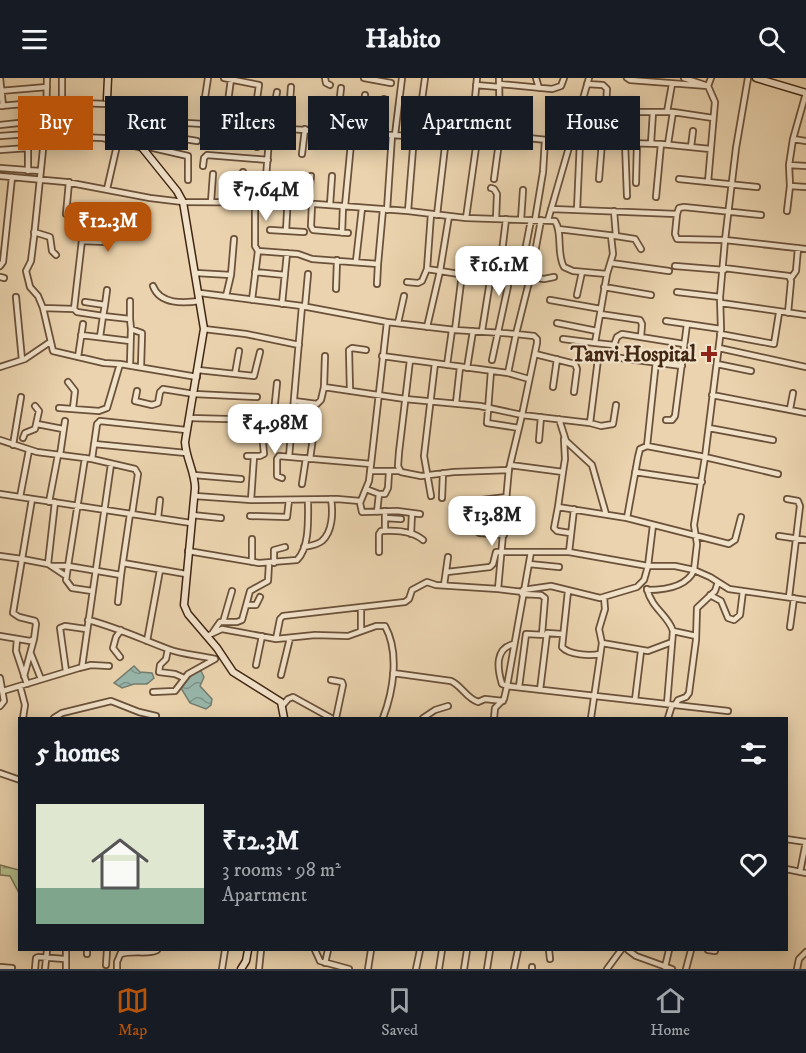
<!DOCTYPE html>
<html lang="en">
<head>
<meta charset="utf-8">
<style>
	body { margin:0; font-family:"IM FELL DW Pica",serif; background:#242831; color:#f1f3f6; height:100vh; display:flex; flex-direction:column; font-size:22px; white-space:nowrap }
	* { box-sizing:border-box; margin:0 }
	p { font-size:20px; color:#9ea1a6 }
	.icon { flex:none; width:33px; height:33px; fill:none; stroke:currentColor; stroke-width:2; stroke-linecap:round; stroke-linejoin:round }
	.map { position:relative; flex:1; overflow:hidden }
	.panel { position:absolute; left:18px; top:639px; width:770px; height:234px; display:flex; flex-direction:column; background:#171b24; border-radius:0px; box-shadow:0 3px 15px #0003 }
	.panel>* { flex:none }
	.hud { position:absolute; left:18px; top:18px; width:771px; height:54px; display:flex; gap:12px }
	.price { position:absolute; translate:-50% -51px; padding:0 14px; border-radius:12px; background:#fff; color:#222; font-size:20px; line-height:39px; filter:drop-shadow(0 2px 3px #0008) }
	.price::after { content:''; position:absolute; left:50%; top:36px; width:18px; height:14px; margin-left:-9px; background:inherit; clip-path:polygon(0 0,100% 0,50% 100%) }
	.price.selected { background:#b45309; color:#fff }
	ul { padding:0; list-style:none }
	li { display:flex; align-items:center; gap:18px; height:150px; padding:0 18px }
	li span { display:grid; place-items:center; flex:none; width:168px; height:120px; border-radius:0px; color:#555 }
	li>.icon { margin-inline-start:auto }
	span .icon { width:72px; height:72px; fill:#fffc; stroke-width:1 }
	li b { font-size:26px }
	h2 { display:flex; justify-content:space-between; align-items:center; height:72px; padding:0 18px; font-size:26px }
	.pill { padding:0 21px; border-radius:0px; background:#171b24; box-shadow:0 3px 15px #0003; font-size:21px; line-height:54px }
	.pill.selected { background:#b45309; color:#fff }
	header { display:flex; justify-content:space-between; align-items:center; height:78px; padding:0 18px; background:#171b24; font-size:27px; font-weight:800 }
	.menu { display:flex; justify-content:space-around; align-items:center; height:84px; border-top:2px solid #363941; background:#171b24; font-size:16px; color:#9ea1a6 }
	.menu a { display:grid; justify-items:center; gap:3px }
	.menu .selected { color:#b45309 }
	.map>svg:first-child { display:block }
	.forest { fill:url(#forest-firs); stroke:#7b7250; stroke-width:1.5 }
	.water { fill:url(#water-waves); stroke:#757d6f; stroke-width:1.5 }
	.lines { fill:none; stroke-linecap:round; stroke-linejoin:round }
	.street-casing { stroke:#6b513a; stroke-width:8 }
	.secondary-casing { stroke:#412613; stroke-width:9 }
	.street { stroke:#f1e2ca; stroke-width:4.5 }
	.secondary { stroke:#f1e2ca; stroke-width:6 }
	.poi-dot { fill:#8f2418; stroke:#f1e2ca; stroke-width:2 }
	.labels { text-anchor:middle; stroke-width:4.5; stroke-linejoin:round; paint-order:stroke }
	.poi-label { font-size:21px; font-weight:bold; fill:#412613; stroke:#f1e2ca; text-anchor:end }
</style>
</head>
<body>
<header><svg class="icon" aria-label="menu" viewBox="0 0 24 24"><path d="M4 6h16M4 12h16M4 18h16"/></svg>Habito<svg class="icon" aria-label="search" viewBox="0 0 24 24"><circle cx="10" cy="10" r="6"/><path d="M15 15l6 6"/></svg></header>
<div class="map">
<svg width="806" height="891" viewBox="0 0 806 891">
	<defs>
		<pattern id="forest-firs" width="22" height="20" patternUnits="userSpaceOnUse" patternTransform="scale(1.5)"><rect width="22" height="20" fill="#b5bd8c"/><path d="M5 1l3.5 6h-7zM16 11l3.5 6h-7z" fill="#959971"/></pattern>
		<pattern id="water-waves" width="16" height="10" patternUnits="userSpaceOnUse" patternTransform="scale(1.5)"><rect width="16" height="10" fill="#98b7ac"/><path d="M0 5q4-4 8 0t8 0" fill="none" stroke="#7e958b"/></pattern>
	</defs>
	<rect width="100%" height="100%" fill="#ead3ae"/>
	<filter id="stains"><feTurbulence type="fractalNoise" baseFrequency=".00333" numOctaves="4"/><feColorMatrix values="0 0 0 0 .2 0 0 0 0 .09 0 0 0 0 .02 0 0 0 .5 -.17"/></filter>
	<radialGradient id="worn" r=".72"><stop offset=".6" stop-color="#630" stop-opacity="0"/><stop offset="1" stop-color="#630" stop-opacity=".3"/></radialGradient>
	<path class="forest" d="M0,787L19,792V815L10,798L0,797Z"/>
	<path class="water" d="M134,588L140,594L152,595L154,600L147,606H134L122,610L114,605Z
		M201,593L204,599L200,608L212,621L211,627L206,631L190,625L181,610L194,594Z"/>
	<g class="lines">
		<defs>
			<path id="street" d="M0,0L3,28
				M47,0L46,42L34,159L31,183L26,193L30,209L38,218L43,230L53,273L104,285L120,286
				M224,0L259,7L253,48
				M325,0L326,5L330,7
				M364,0L391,5
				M536,0L539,10
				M627,0L630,2L708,8L711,0
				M684,0L708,8L715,24L708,104L757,109
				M748,0L736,70L725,162L720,219L721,251L705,379L778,396
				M499,6L552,11L561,8L564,0
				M587,6L603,7L607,11L604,64
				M476,7L499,9
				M0,13L47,9
				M806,15L793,61L789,87L806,88
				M62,24V0
				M204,26L208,0
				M0,28L46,24L108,26
				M607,34H632L629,64
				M632,34H673L713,40
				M667,34L672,6
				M117,41L477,62L500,57L556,63L661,66L710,71
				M225,46L231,1
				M0,47L46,42
				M288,50L291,9
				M336,53L341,10
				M363,55L365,17
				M380,56L384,21
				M395,57L402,0
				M0,58L28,56
				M55,58L103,60L143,70
				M131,58L155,56L197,63
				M417,58L425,0
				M471,61L477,0
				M793,61L806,63
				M580,63L577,132L677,136L679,130L684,129L761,137
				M625,64L627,118
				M651,65L653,34
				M668,66L673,34
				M140,67L188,78V102
				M257,69L258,48
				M691,69L693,53
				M0,72L28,70
				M302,76L305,51
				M789,87L790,108L806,109
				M203,88L204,80L207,77L268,82
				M0,90L40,93
				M28,93V44
				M0,98L66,104L150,120L183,124L302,125L408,133L466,140L555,143C563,155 556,175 564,189L573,193L607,196L595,265L614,267L613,279L682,288
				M494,101L500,57L499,0
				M599,101L602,64
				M679,101L708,104
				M69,104L66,136L92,140
				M636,105L637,65
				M491,110L494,111L497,116L496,141
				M107,111L118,63
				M656,119L661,66
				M211,124L213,96
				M241,124L243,94
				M255,124V168L258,173
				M264,124L270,49L277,14
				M308,126L311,98
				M312,126L311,148L313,152L348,155
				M330,127L332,98
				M345,128L352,55
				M551,131L577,132
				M387,132L392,57
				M408,133L414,58
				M787,133L790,108
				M431,136L427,191L485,200L490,203L482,253
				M677,136L675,156L677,161L725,162L806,171
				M437,137L446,60
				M466,140L477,62
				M521,142L523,112
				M531,142L525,173L526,177L533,179
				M535,142L543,94L545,62
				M548,142L589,0
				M558,151L616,158L614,133
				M270,152L304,154
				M286,153L289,98
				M34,154L50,159L52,173L56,177
				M342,155L343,128
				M71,156L81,158L82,162L74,231L77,234L103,238L100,259
				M616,158L635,161L641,171
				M82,163L107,164L111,162L113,155
				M502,174L506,141
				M356,183L362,130
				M611,185L669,193
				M0,188L3,184L12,99
				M675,188L724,192
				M724,190L789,198L791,203L788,235
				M509,191L531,196
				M255,194L285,197
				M196,195L231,197L226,218
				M607,196L613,176L611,158
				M231,197L234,161
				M0,199L4,200
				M530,199L544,201L554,199
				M791,200L796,193L798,170
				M407,204L418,205L422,203L427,191
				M377,206L378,186
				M153,208C160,227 184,225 200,223
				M604,209L651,217
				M336,211L337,182
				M677,214L720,219
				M200,215L302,228
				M577,217L582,194
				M16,219L22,282
				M252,222L258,173L298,176L312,181L378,186L383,131
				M550,222L601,231
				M85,224L105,227L103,238L130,241L131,251L142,255L141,289
				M721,225L806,237
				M282,226L287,175
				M105,227L107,212
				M305,229L308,196
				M43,230L74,231
				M600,236L640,242L642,246L641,259
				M130,241V223
				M666,243L687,246
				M398,245L404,218
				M557,245L597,253
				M427,249L440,193L449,138
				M204,251L246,256L299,267
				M455,252L462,196
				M720,256L774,266L779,235
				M81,257L130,263
				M563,261L595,265
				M614,267L617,259L622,256L684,266
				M719,270L806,289
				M535,276L575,286L577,291L574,314
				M382,278L508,295L529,301
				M78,279L83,246
				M410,282L399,374L398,388L401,394L421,398L454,394L509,392
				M492,282L508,208
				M656,283L647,368L705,379L694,447L697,466L694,492L675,488H648L569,474H531L507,608L728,633
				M717,286L751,293
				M130,287L131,251
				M447,287L452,252
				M0,289L25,281L50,264
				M467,290L473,253
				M198,292L254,298L260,274
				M491,293L487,345L519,350
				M508,295L516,256L534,258L537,261V265L522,337L590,345L598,281L602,279H613
				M235,296L239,273
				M68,304L75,313L73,330
				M324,309L325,278
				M553,309L557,281
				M137,313L135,323L152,327L158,325L160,314L163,311L194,316L257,319
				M350,313L349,272L352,270L366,272
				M712,317L806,335
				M294,323L317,326L321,322L324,309L405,321L480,328L522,337L510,387L563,394L558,429L627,440L729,466L735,462L741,439
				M456,325L460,289
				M59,330L99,333L107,330L120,286L197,299
				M790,331L793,315
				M189,340L261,342L291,346
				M559,341L566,363L592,387L606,436
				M666,342H672L675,338L687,246L721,251
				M273,344L277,305
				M590,345L601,348L613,346L616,327
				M37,346L63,351
				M709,350L773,362
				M23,360L25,355L35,351L39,333L35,328
				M0,362L37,374L92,381L135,391L138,396L132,436
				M539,362L541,339
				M94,366L186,375
				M13,367L21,319
				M60,377L65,343
				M247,378H260L264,376L261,342
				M289,379L302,228L387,244L455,252L516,256L531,196L541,142
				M85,380L68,488L121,497L130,436
				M92,381L97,346L100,343L186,352
				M310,381L315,345
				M371,386L369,403L360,425L362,434L397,433L420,436
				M509,390L498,511L523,514
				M370,393H400
				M563,394L565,381L564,361
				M635,394L702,404
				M194,397L241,401
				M282,400L277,398V381L279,378L371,386L387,244
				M302,406L306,380
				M366,411L379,416H385L388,410L389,394
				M0,416L191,445
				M195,418L251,422L337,421L360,423
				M431,418L424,378L435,285
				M20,419L29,372
				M442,420L443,395
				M787,421L798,423L800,428L789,519
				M251,422L254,378
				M49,424L58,377
				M558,429L554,450L557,453L570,455
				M377,434L379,416
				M471,435L505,440
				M192,437L221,440
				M250,438L287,439L289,422
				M158,440L160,422
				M385,440L401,441
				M627,440L638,379L640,371L647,368
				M385,453V433
				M411,456L412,435
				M504,457L479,455L476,450L468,446L467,444L474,423L506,419
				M779,458L806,462
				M304,469C310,468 317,467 322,463C333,453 333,434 331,421
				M188,473L259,485L297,482C310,469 308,440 308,422
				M379,474V456L381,453C395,452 413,453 423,462
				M569,474L574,431
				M0,478L22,481L32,421
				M252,484V461
				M123,485L186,496
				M274,485V472L285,469
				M48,486L55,424
				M529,486L559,489
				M52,488H68L66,502L72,510L92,513
				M447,494L490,489L493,486L496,474H531
				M444,507L448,479
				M647,511C652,531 668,537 673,553L667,626
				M523,512L551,508L600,520L637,509L644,502L648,488L653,447
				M647,512C663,512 687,509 694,492L710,499L729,511L806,522
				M568,513L562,569C569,577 590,578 600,576
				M522,516L541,517L545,520L542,556
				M710,517L721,523L728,540L734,542L740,537L743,513
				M118,524L121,497
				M247,527H256L260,519
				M88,542C116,549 141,561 168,571C183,577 200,577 215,581
				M223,544L232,513
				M790,549L794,520
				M361,553V529
				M673,553L696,558
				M213,554L220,544H237L242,542L250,513L268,503L269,485
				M0,558L30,563L34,561L36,546L35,543L19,539L13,535L22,481L48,486L66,498
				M207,558L222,551L276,561L315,557L348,558L376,548H385C400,575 393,614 383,640
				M17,561L16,573L27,606
				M276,561L280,541L283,538L405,524L409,521L412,512L427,504L436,507L498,511
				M147,563L160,492
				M602,565L648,573L672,564
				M168,571L166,581L160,587L159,594L175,596L184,600
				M31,576L41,601
				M120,579L113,570L116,559L121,552
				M256,587L262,558
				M82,589L111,386
				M66,593L60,550L65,548L86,551
				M393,595L451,603C462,608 466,620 478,624L485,621L503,623
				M281,597L290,560
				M24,598L34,561
				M0,600L4,623L0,628
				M331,602L342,604L343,607L336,640
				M20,608L25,627L23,640
				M519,609L526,556L546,557
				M540,612L547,555L562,556
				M3,613L79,590L91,587L109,588
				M153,614L175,613L188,596L215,581
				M635,622L641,573
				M283,627L288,621L293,619L331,640
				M675,627L678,622L686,619L689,615L696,562L697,530L715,513L718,504
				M54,640L62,635L111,623L139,634L156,638
				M423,640L435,632L448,628
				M494,640L495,630L504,621L507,608L502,606C497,590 495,570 514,566
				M591,640L602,565L599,551L605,531L604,519
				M668,640L672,627
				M0,695L20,702
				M786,761L806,764
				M786,791L806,795
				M800,794L806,764
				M66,872V891
				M315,872L320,883L349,891
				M549,872L550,881
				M628,872L636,878L672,891
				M708,872L715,873
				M87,876V872
				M121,876C133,872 149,877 157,872
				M325,885L328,872
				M106,887L107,872
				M0,889L12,890
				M665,889L669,872
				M35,891L36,880L38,879L65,881
				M45,891L47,872
				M117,891V884L122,872
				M222,891L225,872
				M259,891L261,872
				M368,891L371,872
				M416,891L420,872
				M439,891L442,872
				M464,891L467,872
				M487,891L490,872
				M514,891L518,872
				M532,891V889
				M607,891L621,872
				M686,891L691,872
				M797,891L799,881L806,874"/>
			<path id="secondary" d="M108,0L107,21L111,31L177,113L183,124L204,251L185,364C186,381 195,394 195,410L184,527L188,536L217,570L233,594L281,624L284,640
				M756,0L806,15
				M241,891L246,883L248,872"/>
		</defs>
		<use href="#street" class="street-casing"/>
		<use href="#secondary" class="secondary-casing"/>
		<use href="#street" class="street"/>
		<use href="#secondary" class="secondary"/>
	</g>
	<path class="poi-dot" d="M706 267h6v6h6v6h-6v6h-6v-6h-6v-6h6z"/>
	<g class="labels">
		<g class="poi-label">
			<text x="696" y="283">Tanvi Hospital</text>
		</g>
	</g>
	<rect width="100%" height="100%" filter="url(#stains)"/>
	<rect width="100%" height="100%" fill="url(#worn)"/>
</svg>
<b class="price" style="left:266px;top:144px">₹7.64M</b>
<b class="price selected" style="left:108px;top:175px">₹12.3M</b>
<b class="price" style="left:499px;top:219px">₹16.1M</b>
<b class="price" style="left:275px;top:377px">₹4.98M</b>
<b class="price" style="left:492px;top:469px">₹13.8M</b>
<div class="hud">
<a class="pill selected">Buy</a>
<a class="pill">Rent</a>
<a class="pill">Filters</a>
<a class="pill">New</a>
<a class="pill">Apartment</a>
<a class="pill">House</a>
</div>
<section class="panel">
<h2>5 homes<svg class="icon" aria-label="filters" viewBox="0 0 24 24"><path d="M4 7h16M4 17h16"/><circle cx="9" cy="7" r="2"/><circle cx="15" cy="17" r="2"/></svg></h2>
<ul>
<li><span style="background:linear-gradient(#dfe7d0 70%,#7fa58c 0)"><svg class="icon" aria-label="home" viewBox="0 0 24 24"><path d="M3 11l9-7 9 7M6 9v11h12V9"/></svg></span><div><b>₹12.3M</b><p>3 rooms · 98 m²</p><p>Apartment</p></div><svg class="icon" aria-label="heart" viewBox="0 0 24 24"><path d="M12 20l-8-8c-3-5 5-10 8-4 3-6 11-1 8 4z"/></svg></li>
</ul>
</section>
</div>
<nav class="menu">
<a class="selected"><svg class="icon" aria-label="map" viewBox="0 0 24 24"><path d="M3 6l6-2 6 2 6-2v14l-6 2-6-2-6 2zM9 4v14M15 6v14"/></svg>Map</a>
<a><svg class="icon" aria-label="saved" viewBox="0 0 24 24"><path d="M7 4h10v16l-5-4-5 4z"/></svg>Saved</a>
<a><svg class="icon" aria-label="home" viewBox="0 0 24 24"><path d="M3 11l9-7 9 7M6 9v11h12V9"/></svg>Home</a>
</nav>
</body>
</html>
